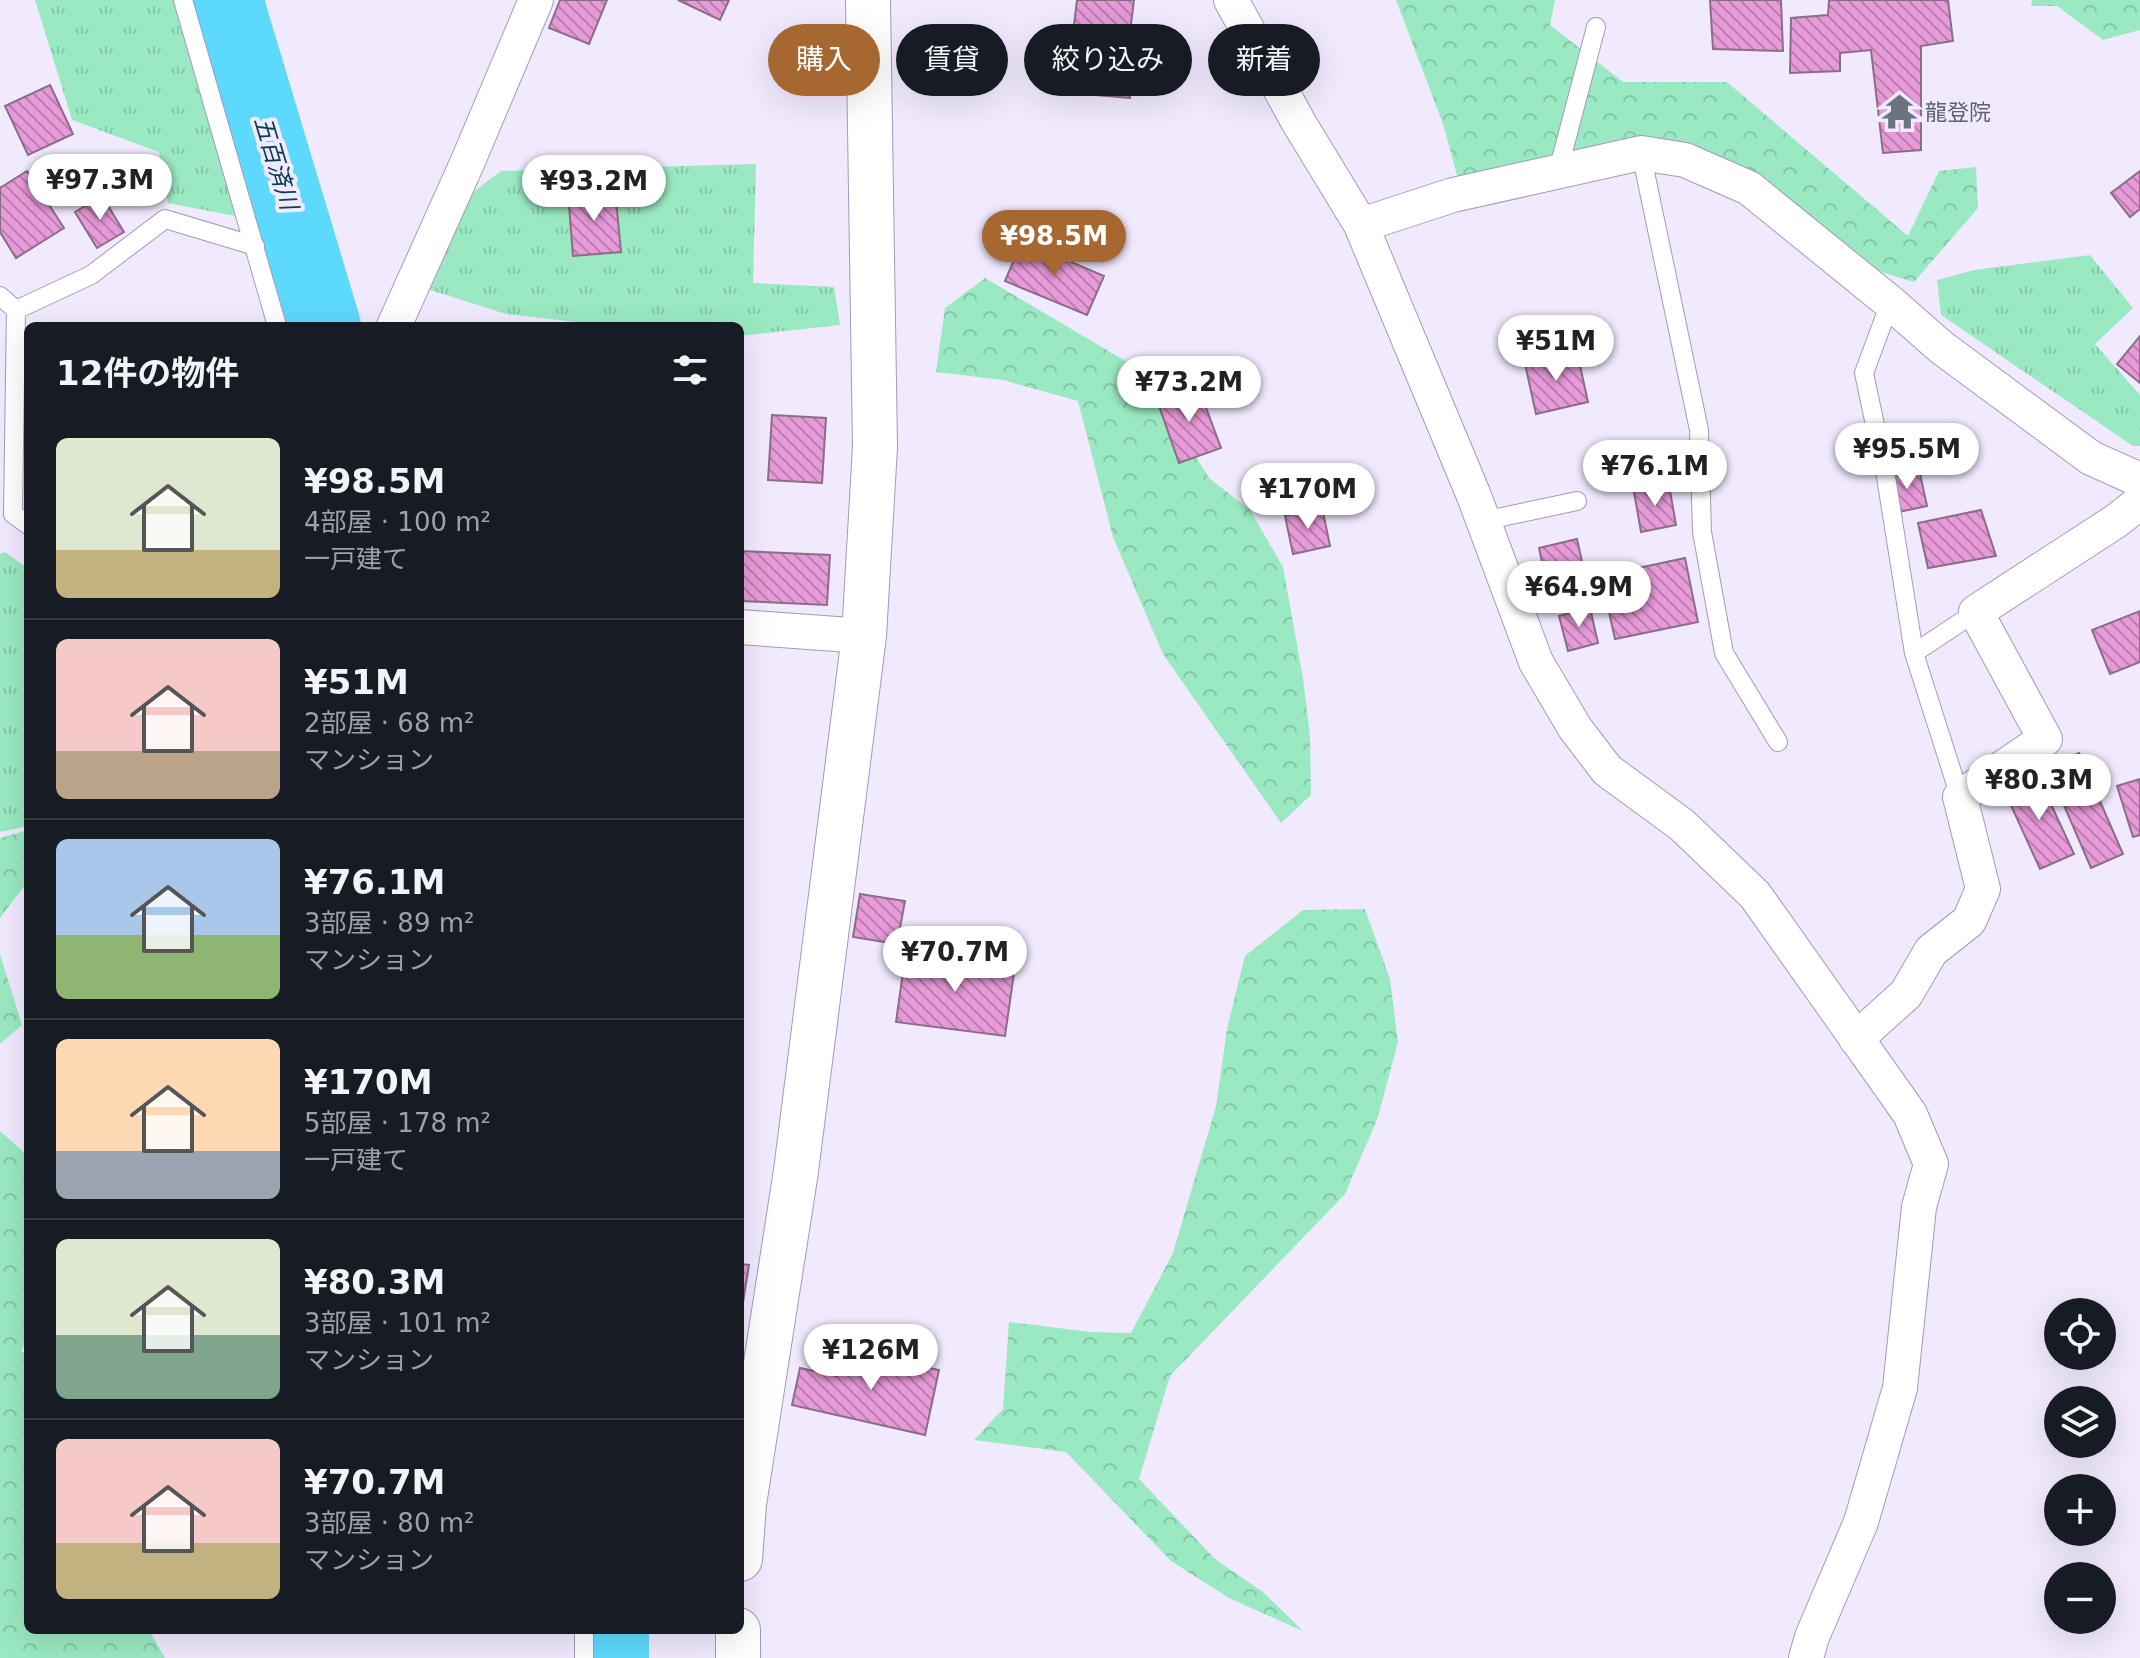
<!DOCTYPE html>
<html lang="ja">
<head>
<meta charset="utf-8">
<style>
	body { margin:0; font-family:"DejaVu Sans","Noto Sans JP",sans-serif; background:#242831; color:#f1f3f6; height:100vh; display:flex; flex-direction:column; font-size:30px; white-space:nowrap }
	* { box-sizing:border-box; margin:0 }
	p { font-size:26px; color:#9ea1a6 }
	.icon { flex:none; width:44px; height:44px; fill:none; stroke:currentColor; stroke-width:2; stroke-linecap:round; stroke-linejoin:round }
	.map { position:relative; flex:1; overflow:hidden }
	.drawer { position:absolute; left:24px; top:322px; width:720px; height:1312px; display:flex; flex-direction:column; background:#171b24; border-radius:12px; box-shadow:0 8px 32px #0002 }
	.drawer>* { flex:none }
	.hud { position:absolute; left:768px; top:24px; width:760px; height:72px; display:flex; gap:16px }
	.fabs { position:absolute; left:2044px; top:1298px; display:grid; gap:16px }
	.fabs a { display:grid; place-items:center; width:72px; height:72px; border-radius:50%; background:#171b24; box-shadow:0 8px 32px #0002; font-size:40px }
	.price { position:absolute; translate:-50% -68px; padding:0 18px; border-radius:28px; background:#fff; color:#222; font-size:26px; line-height:52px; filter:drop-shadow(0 2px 4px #0008) }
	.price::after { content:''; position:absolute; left:50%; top:48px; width:24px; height:18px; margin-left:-12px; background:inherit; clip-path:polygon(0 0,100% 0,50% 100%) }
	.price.active { background:#a76730; color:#fff }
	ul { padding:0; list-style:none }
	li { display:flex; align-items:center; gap:24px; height:200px; padding:0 32px }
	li+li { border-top:2px solid #363941 }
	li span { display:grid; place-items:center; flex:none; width:224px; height:160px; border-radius:12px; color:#555 }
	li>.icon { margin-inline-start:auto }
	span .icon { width:96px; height:96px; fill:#fffc; stroke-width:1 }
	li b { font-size:34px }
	h2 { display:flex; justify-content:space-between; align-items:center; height:96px; padding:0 32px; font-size:34px }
	.chip { padding:0 28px; border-radius:36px; background:#171b24; box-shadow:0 8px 32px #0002; font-size:28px; line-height:72px }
	.chip.active { background:#a76730; color:#fff }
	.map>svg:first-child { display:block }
	.grass { fill:url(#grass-tufts) }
	.forest { fill:url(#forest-crowns) }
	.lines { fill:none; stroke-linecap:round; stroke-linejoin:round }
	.river { stroke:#5dd9fd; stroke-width:72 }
	.building { fill:url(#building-back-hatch); stroke:#8a6e84; stroke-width:2 }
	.service-casing { stroke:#a499b8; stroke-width:20 }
	.minor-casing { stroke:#a499b8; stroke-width:36 }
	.tertiary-casing { stroke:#a499b8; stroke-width:46 }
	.service { stroke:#fff; stroke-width:18 }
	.minor { stroke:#fff; stroke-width:34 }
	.tertiary { stroke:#fff; stroke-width:44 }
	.labels { text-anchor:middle; stroke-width:8; stroke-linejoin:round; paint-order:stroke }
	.worship-label { font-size:22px; fill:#5b616d; stroke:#f1eaff; text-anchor:start }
	.water-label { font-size:24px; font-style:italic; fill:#07414f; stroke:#f1eaff }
</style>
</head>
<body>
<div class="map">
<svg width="2140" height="1658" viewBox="0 0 2140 1658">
	<defs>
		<pattern id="grass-tufts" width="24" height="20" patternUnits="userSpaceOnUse" patternTransform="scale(2)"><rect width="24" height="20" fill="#9ae9c2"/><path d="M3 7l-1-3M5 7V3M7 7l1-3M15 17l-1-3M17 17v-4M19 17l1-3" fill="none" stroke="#85c8a8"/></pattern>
		<pattern id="forest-crowns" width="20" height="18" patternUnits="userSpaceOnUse" patternTransform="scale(2)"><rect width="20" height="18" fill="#9ae9c2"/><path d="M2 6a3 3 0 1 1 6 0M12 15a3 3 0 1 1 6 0" fill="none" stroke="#85c8a8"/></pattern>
		<pattern id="building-back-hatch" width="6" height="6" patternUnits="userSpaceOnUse" patternTransform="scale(2)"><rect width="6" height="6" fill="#e69ad8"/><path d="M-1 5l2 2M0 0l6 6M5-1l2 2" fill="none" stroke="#bb7eb0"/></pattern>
	</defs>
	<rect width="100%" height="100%" fill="#f1eaff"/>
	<path class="grass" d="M35,0H265L341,326H281L194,61L235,216L168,203L159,152L72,120Z
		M756,164L753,283L834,287L840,325L740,336V326H612L506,314L427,289L473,192L501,171Z
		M2090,255L2133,308L2095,344L2140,395V446H2133L1941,315L1937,280L1974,270Z
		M5,552L28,569V826L0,832V554Z
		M589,1630H627L628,1658H589Z"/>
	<path class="forest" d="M1396,0H1555L1550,25L1623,82H1727L1908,236L1939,171L1976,167L1978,208L1914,282L1848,262L1688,155L1460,186L1443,124Z
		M2032,0H2140V30L2103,40L2057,6H2031Z
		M985,278L1139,369L1210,479L1250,510L1283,567L1303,678L1310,736L1311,795L1281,823L1163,654L1113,537L1078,401L1003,380L936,372L945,308Z
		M28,830V881L0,918V838Z
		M1365,909L1390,979L1398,1042L1378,1117L1345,1194L1170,1376L1139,1479L1215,1559L1263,1592L1303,1631L1229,1598L1171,1561L1066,1452L974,1440L1003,1409L1009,1322L1090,1332L1131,1333L1173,1253L1216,1106L1227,1029L1245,956L1303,910Z
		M0,954L22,1025L0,1044Z
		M0,1131L28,1156V1336L21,1351L28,1355V1630H149L165,1658H0Z"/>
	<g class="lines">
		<path class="river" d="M227,0L325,326
			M613,1630V1658"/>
	</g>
	<path class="building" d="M560,0H607L589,44L549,28Z
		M678,0H729L720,20Z
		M1077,0H1134L1130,32L1074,25Z
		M1710,0H1781L1783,51L1713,49Z
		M1829,0H1948L1953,41L1921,46V150L1883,153L1871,50L1840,53V71L1790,73L1791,18L1828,15Z
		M1099,54L1132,56L1130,98L1096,95Z
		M50,85L73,134L28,155L5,106Z
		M27,171L64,228L16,258L0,232V188Z
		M2140,171V209L2130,217L2111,193Z
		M615,189L621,252L573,256L568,193Z
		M102,196L124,232L97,248L75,212Z
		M1022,241L1104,276L1087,315L1005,281Z
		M2140,336V383L2117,364Z
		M1577,352L1588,402L1536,414L1525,364Z
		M1198,386L1221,448L1179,463L1157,400Z
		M772,415L826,418L822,483L768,480Z
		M1919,469L1927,506L1894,513L1886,477Z
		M1669,485L1676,525L1641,532L1634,492Z
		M1322,507L1330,546L1293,554L1285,516Z
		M1981,510L1996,556L1928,568L1918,523Z
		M1577,539L1591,602L1553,611L1539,548Z
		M740,551L830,555L827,605L740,601Z
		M1685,558L1698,622L1615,639L1601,576Z
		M1590,608L1598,643L1568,651L1559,616Z
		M2140,611V662L2110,674L2092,630Z
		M2079,753L2123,854L2091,868L2047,766Z
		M2037,774L2074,854L2040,869L2004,790Z
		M2140,779V835L2133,837L2117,786Z
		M860,894L905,901L897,944L853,937Z
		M906,951L1015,966L1005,1036L896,1022Z
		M740,1264L749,1265L740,1321Z
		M843,1349L939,1370L925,1435L792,1405L800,1368L837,1376Z"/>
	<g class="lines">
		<defs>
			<path id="service" d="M183,0L277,326
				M1641,153L1699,430L1702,532L1724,653L1778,742
				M1558,171L1596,27
				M0,296L16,310
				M1890,303L1864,373L1886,477L1914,653L1960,797
				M1483,521L1577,501
				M28,525L13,514L16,310L91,275L165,219L255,246
				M1914,653L1976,612
				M584,1658V1630"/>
			<path id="minor" d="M1231,0L1299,123L1361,225L1474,496L1536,662L1575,728L1607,770L1682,825L1755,895L1910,1114L1931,1164L1919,1207L1900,1388L1861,1522L1812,1637L1806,1658
				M1361,225L1453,195L1641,153L1685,160L1749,188L1892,304L1941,347L2091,458L2140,480
				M394,326L468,161L536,0
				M740,627L864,636
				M1856,1039L1906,994L1931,951L1969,921L1983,889L1960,797L2045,739L1976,612L2116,521L2140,502"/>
			<path id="tertiary" d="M740,1559L744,1504L796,1171L864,636L875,447L868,0
				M738,1630V1658"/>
		</defs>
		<use href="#service" class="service-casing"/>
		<use href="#minor" class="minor-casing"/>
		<use href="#tertiary" class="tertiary-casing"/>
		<use href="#service" class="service"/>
		<use href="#minor" class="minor"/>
		<use href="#tertiary" class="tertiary"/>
	</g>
	<defs>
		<symbol id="temple-bare" viewBox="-9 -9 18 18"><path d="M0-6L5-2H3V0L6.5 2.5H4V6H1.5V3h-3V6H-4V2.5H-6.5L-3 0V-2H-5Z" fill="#6b7280" stroke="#f1eaff" stroke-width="2.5" paint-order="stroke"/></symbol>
	</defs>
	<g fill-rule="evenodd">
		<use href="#temple-bare" x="1874" y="86" width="51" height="51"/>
	</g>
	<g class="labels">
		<g class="worship-label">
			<text x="1925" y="120">龍登院</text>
		</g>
		<g class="water-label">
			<text transform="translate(276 163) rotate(73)" y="8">五百済川</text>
		</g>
	</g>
</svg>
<div class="fabs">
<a><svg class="icon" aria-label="locate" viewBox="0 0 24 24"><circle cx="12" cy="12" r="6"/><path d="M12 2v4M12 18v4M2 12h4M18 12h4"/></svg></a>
<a><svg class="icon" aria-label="layers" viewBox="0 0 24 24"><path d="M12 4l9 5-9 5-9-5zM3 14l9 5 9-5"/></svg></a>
<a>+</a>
<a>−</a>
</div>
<b class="price" style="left:100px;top:222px">¥97.3M</b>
<b class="price" style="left:594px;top:223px">¥93.2M</b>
<b class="price active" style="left:1054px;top:278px">¥98.5M</b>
<b class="price" style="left:1556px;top:383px">¥51M</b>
<b class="price" style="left:1189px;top:424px">¥73.2M</b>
<b class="price" style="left:1907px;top:491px">¥95.5M</b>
<b class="price" style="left:1655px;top:508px">¥76.1M</b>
<b class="price" style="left:1308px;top:531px">¥170M</b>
<b class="price" style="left:1579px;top:629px">¥64.9M</b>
<b class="price" style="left:2039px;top:822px">¥80.3M</b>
<b class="price" style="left:955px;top:994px">¥70.7M</b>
<b class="price" style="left:871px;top:1392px">¥126M</b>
<div class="hud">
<a class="chip active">購入</a>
<a class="chip">賃貸</a>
<a class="chip">絞り込み</a>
<a class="chip">新着</a>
</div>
<section class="drawer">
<h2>12件の物件<svg class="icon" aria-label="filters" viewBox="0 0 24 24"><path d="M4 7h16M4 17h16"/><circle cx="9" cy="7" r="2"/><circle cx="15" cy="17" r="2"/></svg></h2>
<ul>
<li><span style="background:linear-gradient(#dfe7d0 70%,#c2b280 0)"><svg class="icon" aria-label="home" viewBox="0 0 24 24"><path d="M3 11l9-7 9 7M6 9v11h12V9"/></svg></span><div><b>¥98.5M</b><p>4部屋 · 100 m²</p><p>一戸建て</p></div></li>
<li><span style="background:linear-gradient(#f6c9c9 70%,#b9a48a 0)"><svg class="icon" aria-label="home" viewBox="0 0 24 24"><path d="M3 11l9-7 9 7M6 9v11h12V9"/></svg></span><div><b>¥51M</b><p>2部屋 · 68 m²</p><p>マンション</p></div></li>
<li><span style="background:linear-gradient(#a9c7e8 60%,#8fb573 0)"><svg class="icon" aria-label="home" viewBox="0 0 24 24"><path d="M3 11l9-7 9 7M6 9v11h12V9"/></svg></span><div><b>¥76.1M</b><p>3部屋 · 89 m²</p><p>マンション</p></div></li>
<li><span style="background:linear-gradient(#ffd9b3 70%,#9aa5b1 0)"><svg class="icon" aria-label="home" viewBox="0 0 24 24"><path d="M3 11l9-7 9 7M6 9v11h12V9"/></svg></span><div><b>¥170M</b><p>5部屋 · 178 m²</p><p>一戸建て</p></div></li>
<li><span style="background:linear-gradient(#dfe7d0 60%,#7fa58c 0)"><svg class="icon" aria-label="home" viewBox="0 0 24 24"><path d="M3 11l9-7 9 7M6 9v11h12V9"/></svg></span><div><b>¥80.3M</b><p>3部屋 · 101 m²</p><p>マンション</p></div></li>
<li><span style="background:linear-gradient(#f6c9c9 65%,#c2b280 0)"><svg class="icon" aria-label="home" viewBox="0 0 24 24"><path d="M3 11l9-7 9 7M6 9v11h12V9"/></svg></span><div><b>¥70.7M</b><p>3部屋 · 80 m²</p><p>マンション</p></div></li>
</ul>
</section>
</div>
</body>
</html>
